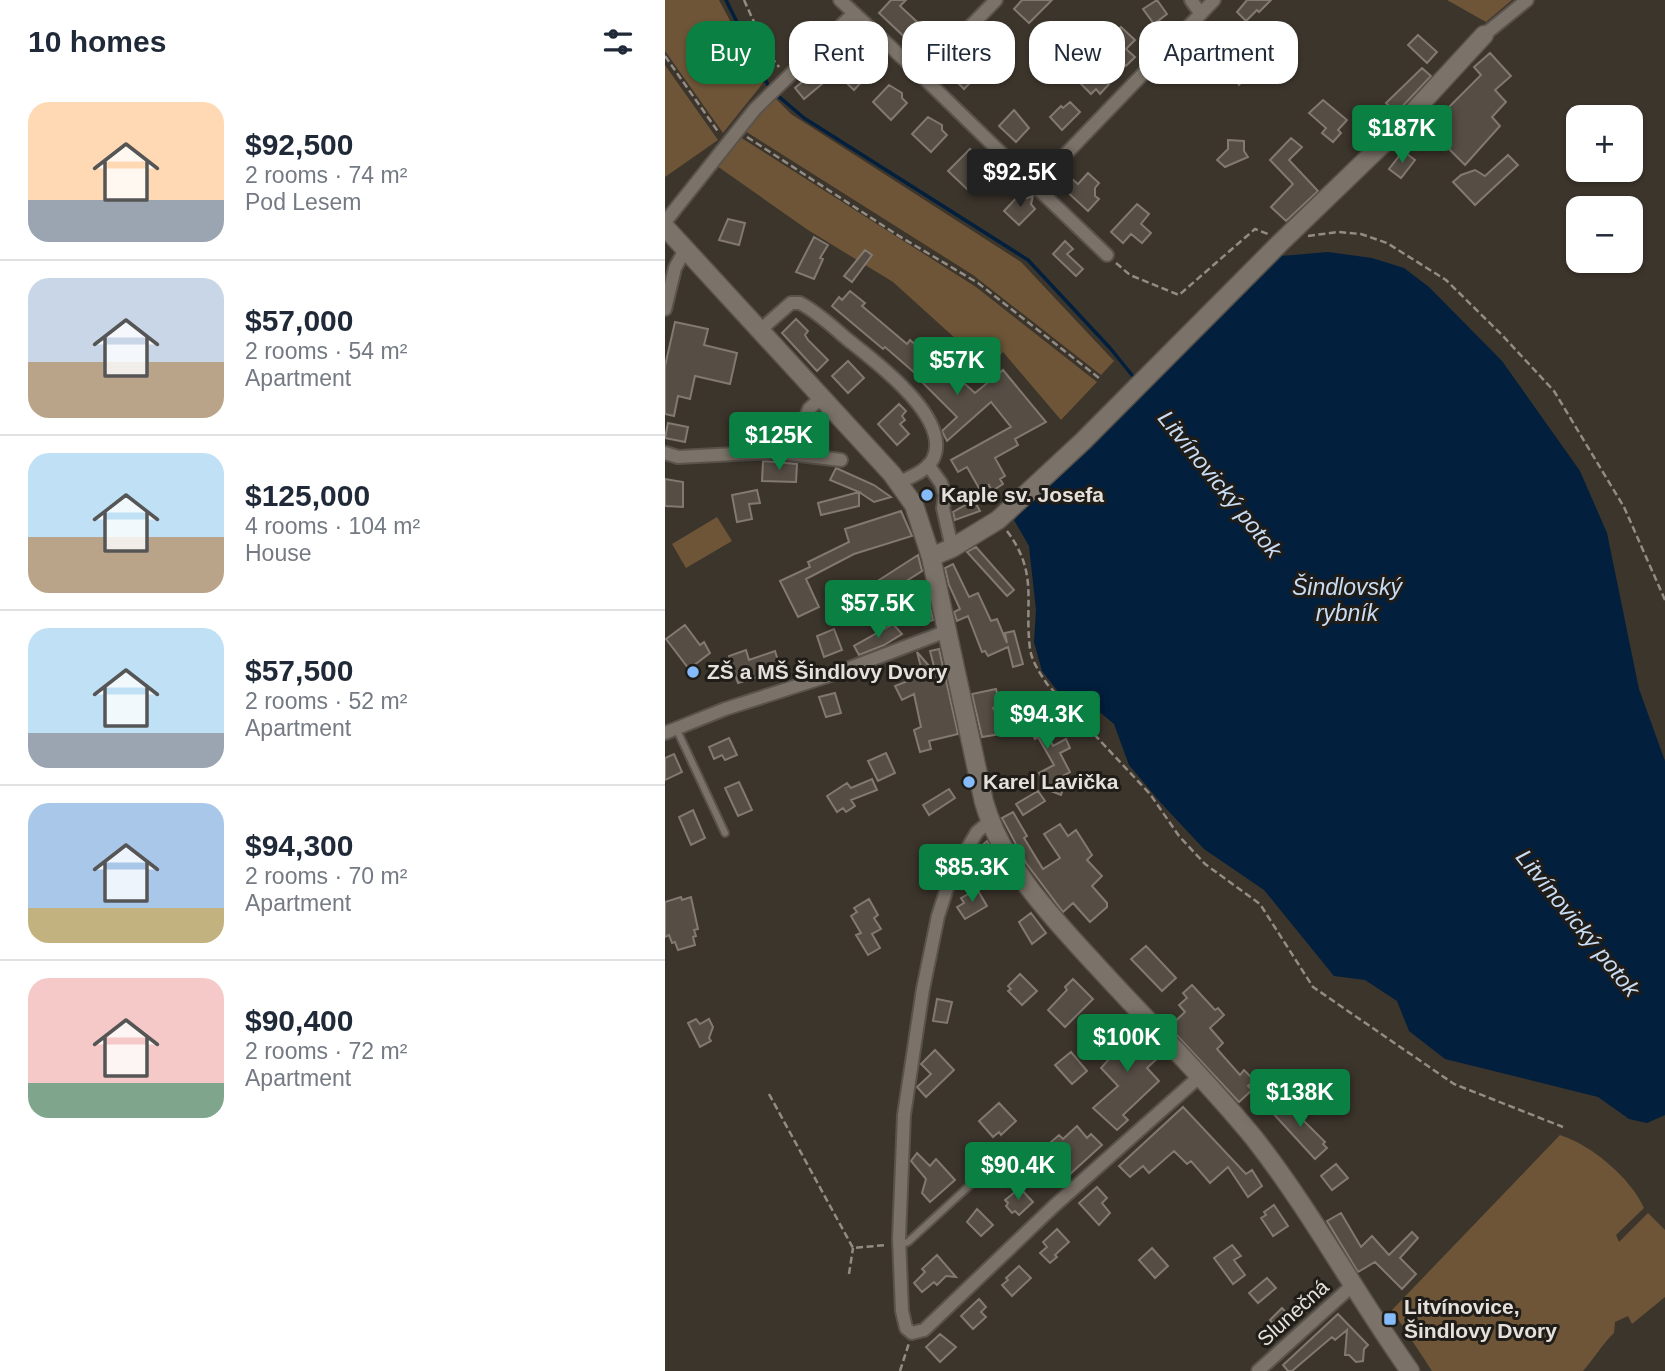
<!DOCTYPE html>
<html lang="en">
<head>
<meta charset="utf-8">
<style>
	body { margin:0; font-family:Helvetica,sans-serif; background:#f2f2f3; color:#1f2937; height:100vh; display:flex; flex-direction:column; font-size:26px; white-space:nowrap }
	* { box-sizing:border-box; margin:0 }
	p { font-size:23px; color:#747a83 }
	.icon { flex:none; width:38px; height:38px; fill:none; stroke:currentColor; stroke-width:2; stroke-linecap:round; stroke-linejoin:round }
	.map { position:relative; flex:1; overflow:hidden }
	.sheet { display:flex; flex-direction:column; background:#fff; width:665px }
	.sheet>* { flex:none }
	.banner { position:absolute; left:21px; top:21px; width:665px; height:63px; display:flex; gap:14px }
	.fabs { position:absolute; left:901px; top:105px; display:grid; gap:14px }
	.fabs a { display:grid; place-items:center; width:77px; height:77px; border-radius:14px; background:#fff; box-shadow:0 2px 5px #0004; font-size:35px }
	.price { position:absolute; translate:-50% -60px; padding:0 16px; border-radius:7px; background:#0b8043; color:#fff; font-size:23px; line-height:46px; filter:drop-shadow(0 2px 4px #0008) }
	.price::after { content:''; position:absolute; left:50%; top:42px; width:21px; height:16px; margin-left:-10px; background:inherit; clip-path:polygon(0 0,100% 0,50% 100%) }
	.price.current { background:#222; color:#fff }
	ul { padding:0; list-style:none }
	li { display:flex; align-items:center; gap:21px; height:175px; padding:0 28px }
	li+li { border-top:2px solid #e0e1e3 }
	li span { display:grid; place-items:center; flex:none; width:196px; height:140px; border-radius:21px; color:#555 }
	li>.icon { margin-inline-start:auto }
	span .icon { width:84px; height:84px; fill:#fffc; stroke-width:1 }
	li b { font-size:30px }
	h2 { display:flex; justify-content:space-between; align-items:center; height:84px; padding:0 28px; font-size:30px }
	.chip { padding:0 24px; border-radius:21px; background:#fff; box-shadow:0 2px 5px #0004; font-size:24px; line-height:63px }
	.chip.current { background:#0b8043; color:#fff }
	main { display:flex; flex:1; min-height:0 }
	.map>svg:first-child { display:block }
	.green { fill:#6e5537 }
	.water { fill:#021f3d }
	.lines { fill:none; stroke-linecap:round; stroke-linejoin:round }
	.stream { stroke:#021f3d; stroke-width:3.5 }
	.building { fill:#564e45; stroke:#827970; stroke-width:2 }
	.lane-casing { stroke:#59534c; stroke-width:10 }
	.street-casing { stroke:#59534c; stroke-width:16 }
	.secondary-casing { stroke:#59534c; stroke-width:21 }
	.path { stroke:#928c85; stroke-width:2.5; stroke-dasharray:7 3.5; stroke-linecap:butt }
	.lane { stroke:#7b7369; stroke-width:6 }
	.street { stroke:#7b7369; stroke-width:12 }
	.secondary { stroke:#7b7369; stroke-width:18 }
	.poi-dot { fill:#85bbfb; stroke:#201d19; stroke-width:2.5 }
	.labels { text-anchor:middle; stroke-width:6; stroke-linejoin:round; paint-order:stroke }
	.poi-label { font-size:21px; font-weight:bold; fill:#e5e0db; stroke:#201d19; text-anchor:start }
	.street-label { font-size:21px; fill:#e5e0db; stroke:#201d19 }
	.water-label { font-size:23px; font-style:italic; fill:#c8dcf4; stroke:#201d19 }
</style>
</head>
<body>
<main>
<section class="sheet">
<h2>10 homes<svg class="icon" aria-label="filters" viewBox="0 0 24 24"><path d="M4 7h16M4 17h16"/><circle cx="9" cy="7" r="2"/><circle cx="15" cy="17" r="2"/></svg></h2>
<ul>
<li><span style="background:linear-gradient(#ffd9b3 70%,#9aa5b1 0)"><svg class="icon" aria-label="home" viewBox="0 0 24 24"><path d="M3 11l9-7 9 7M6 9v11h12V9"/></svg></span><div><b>$92,500</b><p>2 rooms · 74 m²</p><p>Pod Lesem</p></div></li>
<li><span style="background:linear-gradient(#c9d6e8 60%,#b9a48a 0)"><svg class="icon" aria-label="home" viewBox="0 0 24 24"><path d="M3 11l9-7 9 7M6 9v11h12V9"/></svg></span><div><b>$57,000</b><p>2 rooms · 54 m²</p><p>Apartment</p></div></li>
<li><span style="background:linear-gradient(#bfe0f5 60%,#b9a48a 0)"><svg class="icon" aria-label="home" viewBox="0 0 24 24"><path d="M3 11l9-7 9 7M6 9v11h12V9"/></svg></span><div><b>$125,000</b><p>4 rooms · 104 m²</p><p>House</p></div></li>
<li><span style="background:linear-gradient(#bfe0f5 75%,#9aa5b1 0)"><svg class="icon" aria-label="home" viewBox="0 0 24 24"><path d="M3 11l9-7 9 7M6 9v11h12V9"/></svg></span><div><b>$57,500</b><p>2 rooms · 52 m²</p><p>Apartment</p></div></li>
<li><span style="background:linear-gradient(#a9c7e8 75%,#c2b280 0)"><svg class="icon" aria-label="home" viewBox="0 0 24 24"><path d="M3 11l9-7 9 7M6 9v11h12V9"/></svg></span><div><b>$94,300</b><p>2 rooms · 70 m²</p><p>Apartment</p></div></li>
<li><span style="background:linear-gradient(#f6c9c9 75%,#7fa58c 0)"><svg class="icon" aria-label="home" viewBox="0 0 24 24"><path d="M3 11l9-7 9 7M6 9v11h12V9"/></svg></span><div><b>$90,400</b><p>2 rooms · 72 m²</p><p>Apartment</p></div></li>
</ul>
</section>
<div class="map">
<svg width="1000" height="1371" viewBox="0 0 1000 1371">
	<rect width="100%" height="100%" fill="#3c352c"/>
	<path class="green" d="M0,0H54L98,83L58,133L0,51Z
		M782,0H847L821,22Z
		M0,65L53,140L0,177Z
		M108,96L126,114L356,262L449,361L436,375L308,275L80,131Z
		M75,137L311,287L432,382L396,420L338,352L323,368L228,282L143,230L52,166Z
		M52,517L67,541L21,568L7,544Z
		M895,1135C926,1145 965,1177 979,1208L951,1235L954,1242L983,1213L1000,1230V1297L967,1324L963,1316L950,1322L949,1333C937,1344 929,1359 918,1371H767L727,1310Z"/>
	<path class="water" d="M663,252L707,258L739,268L764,287L837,361L915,471L942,533L974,689L1000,761V1115L982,1123L964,1119L933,1097L780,1059L744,1031L732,1001L700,980L669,976L599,890L539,849L495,802L464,765L449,724L431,709L395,694L377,671L369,642L371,610L364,546L349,520L574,290L616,256Z"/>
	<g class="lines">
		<path class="stream" d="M61,0L105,89L139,118L363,260L445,348L471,380"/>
	</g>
	<path class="building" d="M226,0H241L235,6L263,32L249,46L214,13Z
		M357,0H387L364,23L349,9Z
		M492,0L502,14L489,24L478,9Z
		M582,0H606L594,12L592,10L581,21L572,12Z
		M333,27L341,35L333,47L341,54L333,62L321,50L324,37Z
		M456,27L470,40L461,49L470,57L461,66L452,58L457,53L444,41Z
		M556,35L585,73L574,85L544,42Z
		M753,35L772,52L762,63L743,45Z
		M825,53L846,76L830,90L841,102L827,117L835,126L800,165L763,128L816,75L809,67Z
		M304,54L314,63L306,74L310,78L299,89L284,74Z
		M186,55L190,59H195L205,73L189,90L170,72Z
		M155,67L164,78L139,99L130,88Z
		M430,67L446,82L435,94L431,89L426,94L415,83Z
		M757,68L766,76L731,113L721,103Z
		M224,85L237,93V98L242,103L226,120L208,102Z
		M658,100L682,120L673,130L676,133L668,142L657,133L661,128L644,113Z
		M405,102L415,112L397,130L385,117L396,106L398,108Z
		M349,110L364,128L351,142L334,126Z
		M263,117L277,125V130L282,135L266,152L247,134Z
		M626,138L637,147L624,160L653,191L621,221L606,207L628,184L605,160Z
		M563,140L579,141V151L583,157L560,167L552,160L563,149Z
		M305,149L314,158L306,167V175L311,179L302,189L283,171Z
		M738,151L750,160L736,178L724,169Z
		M843,155L853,165L810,205L788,182L796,175L810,170L820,176Z
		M423,173L434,183L430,188V196L434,199L423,211L399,189L407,179L413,184Z
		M355,194L359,199L368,196L366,204L370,209L354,225L339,211Z
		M472,204L484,214L476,224L486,233L477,243L466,234L458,243L446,232Z
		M63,219L80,223L74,245L54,240Z
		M149,237L163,245L155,258L158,259L149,279L131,272Z
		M400,241L408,249L402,254L418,269L411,276L388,254Z
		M200,250L207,255L187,282L179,276Z
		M185,291L200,303L197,306L242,344L245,340L263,356L258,363L280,382L283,379L285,382L291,376L310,393L338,370L381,422L350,439L353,445L330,458L340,476L335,479L338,484L327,491L324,485L315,490L302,467L293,472L286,460L346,427L326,402L282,441L277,431L292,417L258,383L259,381L220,347L218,349L167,306L174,297L177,300Z
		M131,319L143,331L140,335L143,340L163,360L152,371L117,333Z
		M10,322L43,329L39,345L72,353L65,384L30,376L25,399L13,396L9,416L0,414V366Z
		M183,361L199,378L183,393L167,376Z
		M234,404L241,411L237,416L240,420L235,424L244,434L232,445L213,424Z
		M3,423L23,427L20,442L0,438Z
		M98,461L132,464L131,482L97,481Z
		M171,468L209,485L226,497L209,502L194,492V506L156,515L153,503L194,492L165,480Z
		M0,479L18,482V507L0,506Z
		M92,490L95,503L84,504L87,519L72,522L67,495Z
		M309,500L315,511L290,520L288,512Z
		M236,511L247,536L189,554L141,579L154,607L133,617L115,581L145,567L143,562L184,542L180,529Z
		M311,547L349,590L342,596L302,552Z
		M253,555L257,571L191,613L183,600Z
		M288,564L304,597L313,593L326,621L332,619L342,643L340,633L349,631L358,664L348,667L343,647L323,656L320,651L317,652L303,616L292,621L289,612L295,609L284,585L280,568Z
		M263,597L268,620L258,624L252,599Z
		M228,624L237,634L219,645L194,655L189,646Z
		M20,625L35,645L39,642L45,653L24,669L1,639Z
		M169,629L177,650L159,657L152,636Z
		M274,649L293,734L264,741L266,749L255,752L249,730L256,727L249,694L237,700L230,686L258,675L252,652L271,674L265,651Z
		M81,650L84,660L110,651L116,670L73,683L64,656Z
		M331,689L335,703L328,708L342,729L335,734L317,737L307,694Z
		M170,693L176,713L161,717L154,697Z
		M368,706L388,746L401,739L405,748L395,753L405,772L398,776L403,787L398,789L396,795L383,790L374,773L389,765L373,737L370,739L366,731L360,734L350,716Z
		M64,738L72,755L60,760L57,755L49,759L44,747Z
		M221,753L230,773L213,781L203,761Z
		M9,754L17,772L0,780V758Z
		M207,779L212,790L186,800L190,806L181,812L178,808L172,812L162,796L182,783L186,788Z
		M74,782L87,810L73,816L60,788Z
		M284,789L290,798L264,815L258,805Z
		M373,791L380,801L358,815L351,804Z
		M28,810L40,838L26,845L14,817Z
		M348,812L362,836L359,838L378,869L395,858L379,834L395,824L403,836L411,830L427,855L422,860L437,876L427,886L442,903V907L425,922L408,903L398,912L361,863L337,818Z
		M322,841L341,875L330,882L312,850Z
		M312,889L322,906L300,919L292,907L299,903L296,898Z
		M16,897L17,900L26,897L33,929L29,930L31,936L28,937L30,945L13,950L10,942L7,943L4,935L0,937V902Z
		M204,899L213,915L209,918L216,929L207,934L215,948L203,955L191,935L196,933L186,916L192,912L189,908Z
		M366,913L381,933L367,944L354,922Z
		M481,946L511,978L497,991L466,959Z
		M355,974L372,991L357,1005L343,991L346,989L343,986Z
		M408,979L428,999L400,1027L383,1010L402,990L400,987Z
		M527,985L550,1010L553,1008L559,1015L545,1028L558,1043L552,1049L575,1075L579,1070L590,1081L583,1086L587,1090L574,1102L504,1027L520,1012L514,1005L522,998L518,993Z
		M272,999L287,1002L282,1023L268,1021Z
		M31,1019L35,1024L44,1019L48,1027L44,1038L46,1041L35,1047L23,1023Z
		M466,1023L496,1055L482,1068L494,1081L458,1115L463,1120L452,1130L428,1108L453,1086L436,1068L447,1056L440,1048L449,1040L446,1037L453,1030L456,1033Z
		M270,1050L289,1070L261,1097L252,1087L266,1074L256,1064Z
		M406,1052L422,1071L407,1084L390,1065Z
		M618,1100L660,1142L658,1144L662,1148L650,1159L606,1111Z
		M334,1103L351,1121L336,1135L334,1132L328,1137L314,1121Z
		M518,1107L581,1174L587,1170L597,1186L583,1197L563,1167L545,1183L526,1161L522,1164L509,1151L484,1173L478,1166L465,1177L454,1166Z
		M412,1126L422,1138L426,1134L437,1145L393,1185L386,1177L395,1168L392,1165L400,1158L386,1142L394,1135L398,1139Z
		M252,1153L265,1166L271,1159L290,1180L265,1202L257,1193L261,1179L246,1161Z
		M671,1164L683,1178L667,1190L656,1176Z
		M432,1187L442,1198L437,1203L445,1213L434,1225L414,1203Z
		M355,1188L368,1202L354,1215L350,1211L347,1213L341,1206L343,1203L340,1200Z
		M609,1205L623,1226L608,1236L596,1218L601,1215L599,1212Z
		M312,1209L328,1225L316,1236L302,1222Z
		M676,1213L696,1247L707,1236L724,1255L747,1232L753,1238L735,1258L751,1274L737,1289L710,1262L693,1272L662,1221Z
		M392,1229L404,1242L390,1255L392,1257L385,1263L375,1253L382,1247L378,1242Z
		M567,1245L576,1256L569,1260L580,1275L568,1284L549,1258Z
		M487,1248L503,1266L490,1278L474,1260Z
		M272,1255L291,1277L281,1276L272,1285L269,1282L257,1292L249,1283L260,1272L257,1269Z
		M354,1266L366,1278L347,1296L337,1285L343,1280L341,1278Z
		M602,1278L611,1288L593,1303L584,1293Z
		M314,1299L321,1307L316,1312L321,1317L308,1329L296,1316Z
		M617,1308L628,1320L615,1332L605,1320Z
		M673,1314L703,1345L699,1349L698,1361L691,1362L684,1355H680L682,1330L670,1340L667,1337L627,1371H623L618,1365Z
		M275,1334L291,1347L275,1362L261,1347Z"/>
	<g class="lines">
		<defs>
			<path id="lane" d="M11,728L60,833
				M235,1245L243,1242L340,1153"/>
			<path id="street" d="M175,0L257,76L370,186L549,0
				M526,0L536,14
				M819,35L862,0
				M257,76L331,0
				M370,186L442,255
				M0,222L90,109L189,13
				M0,309L10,268L20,250
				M94,331L126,303H135C152,312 167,326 182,339C208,360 288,418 268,459C262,471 245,477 233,483
				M0,453L13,457L109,452L176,460
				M127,454L144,409L156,398
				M263,465L276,483L280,495L278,508L287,548
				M0,733L60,709L166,675L282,631
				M325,821L312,832L286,876L273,916L258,989L239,1115L234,1238L237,1311L241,1328L247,1333L259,1330L389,1206L534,1077
				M593,1371L689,1284"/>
			<path id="secondary" d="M0,227L227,474L249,505L266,557L319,802C338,867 387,917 432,966C484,1023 540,1078 589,1138C647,1212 691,1295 745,1371
				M266,557L287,548L333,520L418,441L614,244L726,136L819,35"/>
		</defs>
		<use href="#lane" class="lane-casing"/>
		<use href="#street" class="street-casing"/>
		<use href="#secondary" class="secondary-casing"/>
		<path class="path" d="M79,0L103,53L114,67
			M0,56L54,133
			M82,137L234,236L313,283L434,378
			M643,236L673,232L696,234L722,243L781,280L837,335L889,391L959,507L1000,600
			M451,263L465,275L514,295L590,229L603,234
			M342,531C374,574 359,601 365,649C367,662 375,673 382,684L485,794L514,836L540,864L595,904L648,987L789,1084L898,1127
			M104,1094L188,1248L221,1245
			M184,1274L188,1248
			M235,1371L244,1343"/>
		<use href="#lane" class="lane"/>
		<use href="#street" class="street"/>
		<use href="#secondary" class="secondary"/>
	</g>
	<g class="poi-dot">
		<circle cx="262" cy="495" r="7"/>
		<circle cx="28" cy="672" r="7"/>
		<circle cx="304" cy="782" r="7"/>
		<rect x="718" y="1312" width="14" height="14" rx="3.5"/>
	</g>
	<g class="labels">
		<g class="poi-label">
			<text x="276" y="502">Kaple sv. Josefa</text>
			<text x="42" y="679">ZŠ a MŠ Šindlovy Dvory</text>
			<text x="318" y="789">Karel Lavička</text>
			<text x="739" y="1314">Litvínovice,<tspan x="739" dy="24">Šindlovy Dvory</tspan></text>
		</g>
		<g class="street-label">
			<text transform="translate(628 1313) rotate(-42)" y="7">Slunečná</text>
		</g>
		<g class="water-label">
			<text transform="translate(555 484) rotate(51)" y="8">Litvínovický potok</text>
			<text x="682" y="595">Šindlovský<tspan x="682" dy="26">rybník</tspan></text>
			<text transform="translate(913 923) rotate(51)" y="8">Litvínovický potok</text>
		</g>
	</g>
</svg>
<div class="fabs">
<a>+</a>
<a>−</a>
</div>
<b class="price" style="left:737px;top:165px">$187K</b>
<b class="price current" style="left:355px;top:209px">$92.5K</b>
<b class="price" style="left:292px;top:397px">$57K</b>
<b class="price" style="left:114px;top:472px">$125K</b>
<b class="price" style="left:213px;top:640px">$57.5K</b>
<b class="price" style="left:382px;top:751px">$94.3K</b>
<b class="price" style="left:307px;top:904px">$85.3K</b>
<b class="price" style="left:462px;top:1074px">$100K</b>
<b class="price" style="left:635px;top:1129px">$138K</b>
<b class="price" style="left:353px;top:1202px">$90.4K</b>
<div class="banner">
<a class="chip current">Buy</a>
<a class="chip">Rent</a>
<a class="chip">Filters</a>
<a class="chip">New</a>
<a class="chip">Apartment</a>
</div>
</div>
</main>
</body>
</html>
